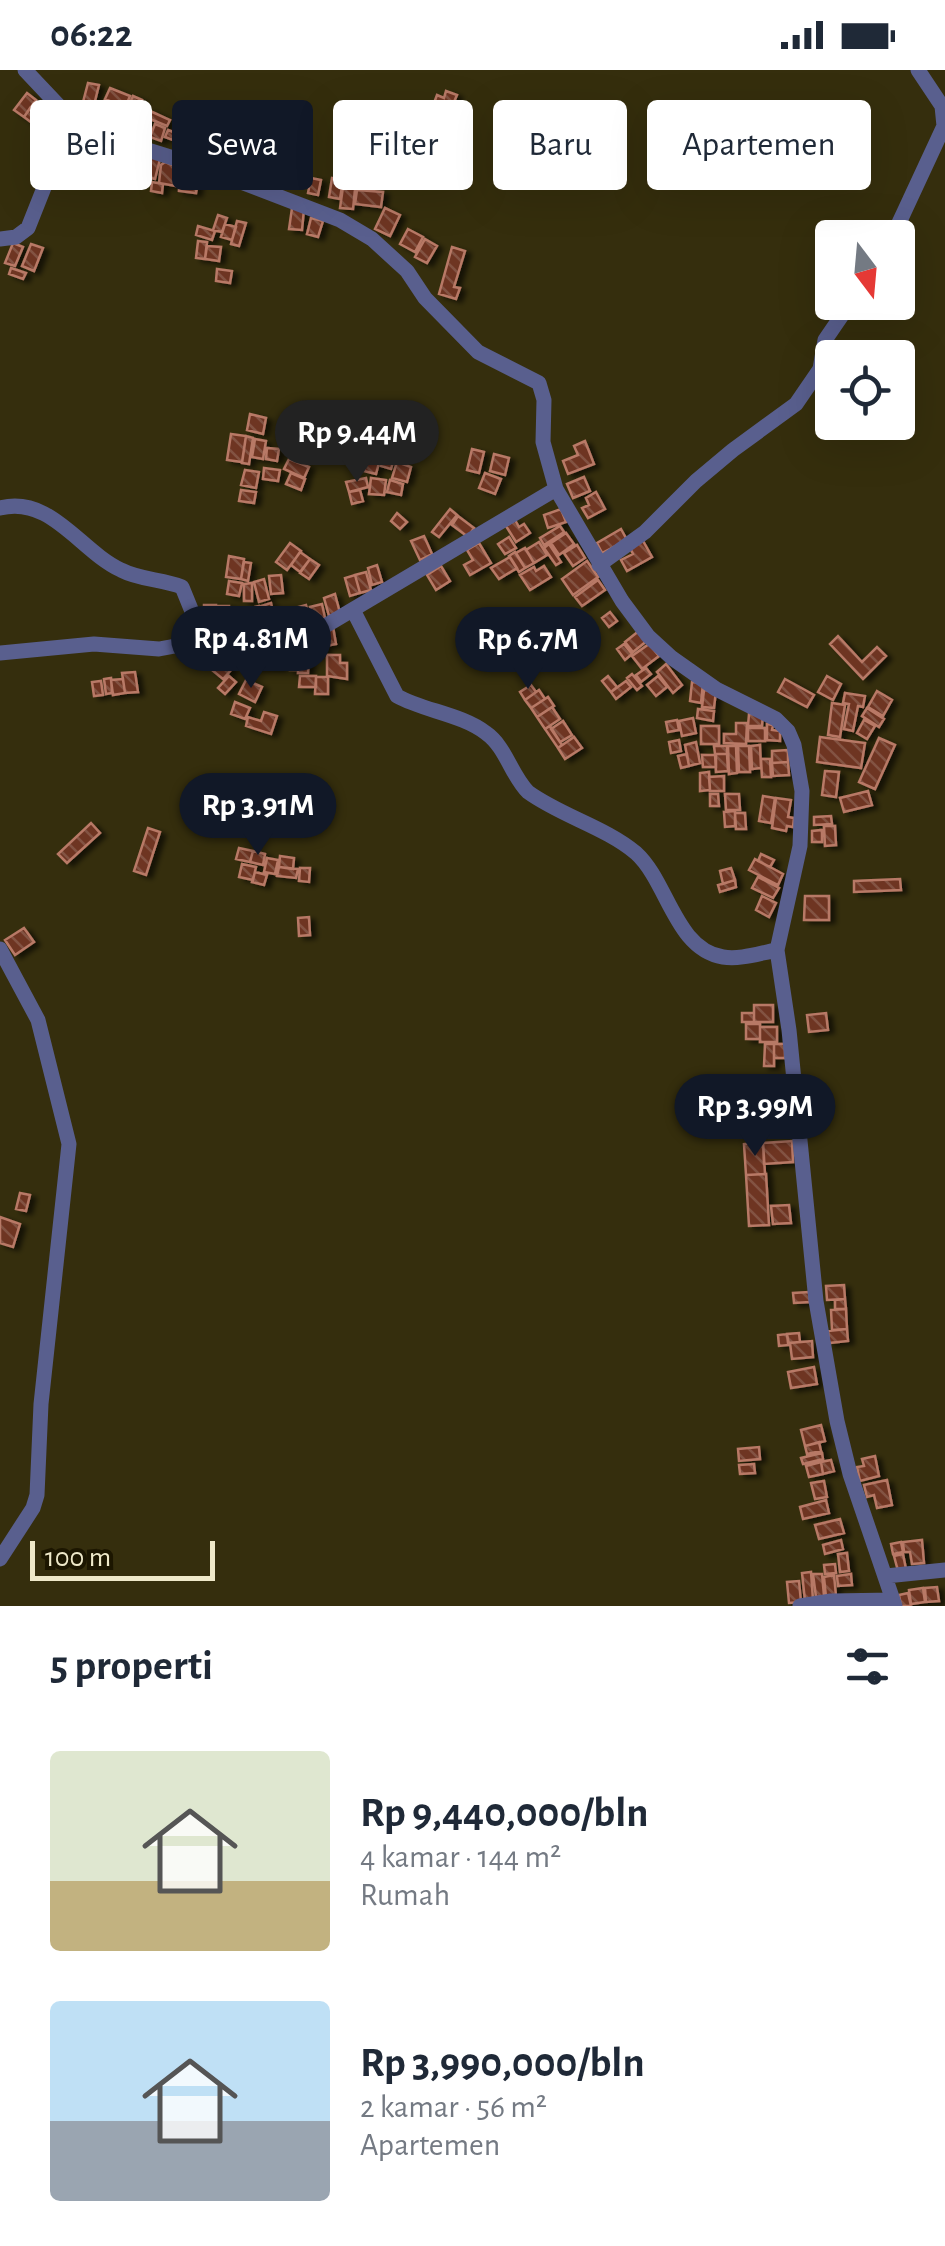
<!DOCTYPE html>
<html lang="id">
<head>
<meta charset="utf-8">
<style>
	body { margin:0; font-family:"Alegreya Sans",sans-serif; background:#f2f2f3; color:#1f2937; height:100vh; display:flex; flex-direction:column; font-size:38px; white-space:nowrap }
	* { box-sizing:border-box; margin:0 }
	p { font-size:32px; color:#747a83 }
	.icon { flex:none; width:55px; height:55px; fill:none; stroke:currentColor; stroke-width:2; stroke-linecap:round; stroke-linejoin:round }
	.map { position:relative; height:1536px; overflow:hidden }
	.drawer { display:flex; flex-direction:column; background:#fff; flex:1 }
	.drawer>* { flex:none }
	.guide { position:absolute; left:30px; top:30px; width:885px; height:90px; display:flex; gap:20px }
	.needle { width:65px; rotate:164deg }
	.controls { position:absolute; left:815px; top:150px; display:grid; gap:20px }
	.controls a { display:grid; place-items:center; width:100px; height:100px; border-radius:10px; background:#fff; box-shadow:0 10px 40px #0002; font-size:50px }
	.scale { position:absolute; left:30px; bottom:25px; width:185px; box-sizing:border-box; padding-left:10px; border:5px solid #efe9c9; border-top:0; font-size:28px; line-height:35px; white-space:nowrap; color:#efe9c9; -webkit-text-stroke:8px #1c1600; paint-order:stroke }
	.price { position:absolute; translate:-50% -85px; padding:0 22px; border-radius:35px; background:#111827; color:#fff; font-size:32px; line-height:65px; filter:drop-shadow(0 2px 5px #0008) }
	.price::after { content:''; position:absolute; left:50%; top:60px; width:30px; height:22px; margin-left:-15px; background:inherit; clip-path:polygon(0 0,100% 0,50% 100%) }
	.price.on { background:#222; color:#fff }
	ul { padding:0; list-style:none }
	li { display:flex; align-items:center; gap:30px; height:250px; padding:0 50px }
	li span { display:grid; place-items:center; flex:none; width:280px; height:200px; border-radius:10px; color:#555 }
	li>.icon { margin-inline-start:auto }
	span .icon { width:120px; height:120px; fill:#fffc; stroke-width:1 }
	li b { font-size:42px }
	h2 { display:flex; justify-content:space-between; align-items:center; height:120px; padding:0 50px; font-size:42px }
	.tag { padding:0 35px; border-radius:10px; background:#fff; box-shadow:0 10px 40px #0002; font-size:35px; line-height:90px }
	.tag.on { background:#111827; color:#fff }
	.status { display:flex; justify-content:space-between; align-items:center; height:70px; padding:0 50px; background:#fff; direction:ltr }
	.status svg { height:28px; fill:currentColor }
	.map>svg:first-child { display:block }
	.building { fill:url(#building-back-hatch); stroke:#b87966; stroke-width:2.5; filter:url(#shadow) }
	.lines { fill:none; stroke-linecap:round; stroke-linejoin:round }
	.minor { stroke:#595f8e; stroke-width:15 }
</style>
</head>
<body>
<div class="status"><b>06:22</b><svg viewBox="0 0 49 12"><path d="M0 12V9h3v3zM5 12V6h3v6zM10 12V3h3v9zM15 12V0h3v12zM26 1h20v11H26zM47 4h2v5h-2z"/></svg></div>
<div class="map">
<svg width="945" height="1536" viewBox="0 0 945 1536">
	<defs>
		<pattern id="building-back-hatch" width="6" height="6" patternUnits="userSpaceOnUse" patternTransform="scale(2.5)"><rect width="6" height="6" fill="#6e3624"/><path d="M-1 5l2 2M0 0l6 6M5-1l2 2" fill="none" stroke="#835342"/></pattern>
		<filter id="shadow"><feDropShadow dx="5.5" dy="3" stdDeviation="2.5" flood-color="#0009"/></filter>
	</defs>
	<rect width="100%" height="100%" fill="#352e0d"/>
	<path class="building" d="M88,13L99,15L94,35L83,32Z
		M110,18L130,26L125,38L105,29Z
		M446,21L457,25L451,39L434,33L437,25L444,28Z
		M27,23L36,30L24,47L14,40Z
		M133,26L142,30L136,44L127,40Z
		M105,33L114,36L107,54L98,51Z
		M30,38L38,44L32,53L24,47Z
		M148,40L170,50L167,56L145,47Z
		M187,42L203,46L201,56L185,52Z
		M128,43L147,51L141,66L122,58Z
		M450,43L462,47L455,68L442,64Z
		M243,48L253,52L249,63L239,58Z
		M155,54L165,58L161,71L150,67Z
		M187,54L197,57L192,75L182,73Z
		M373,57L384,58L383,78L372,77Z
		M53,60L63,66L50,87L40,81Z
		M168,60L181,65L178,72L165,67Z
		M238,62L250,66L246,75L235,71Z
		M392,64L399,65L398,81L391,80Z
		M226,72L234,75L229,86L222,83Z
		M398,72H408L407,85H398Z
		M348,73H357L356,86H347Z
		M419,73L426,76L419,91L412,88Z
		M234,75L245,79L238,98L226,93Z
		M357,76L369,77L368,91H356Z
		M263,77L272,80L265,97L256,94Z
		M65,78L82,88L73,103L56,93Z
		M370,79L384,80L382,99L369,98Z
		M126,83L140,86L134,112L120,109Z
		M246,83L258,87L254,98L242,94Z
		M423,83L436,89L428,106L415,100Z
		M272,84L281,87L276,101L267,98Z
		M149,86L160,89L155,109L138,105L140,99L145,100Z
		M388,86L400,87L399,101L387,100Z
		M283,88L295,93L290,107L277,103Z
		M399,88H410L409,101H399Z
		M165,92L178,97L176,116L159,113L161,95Z
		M187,98L200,100L196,123L179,121L180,109L186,110Z
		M364,102L375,103L374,117L363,116Z
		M311,108L321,110L318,125L308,123Z
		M332,108L343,110L340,129L329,127Z
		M152,112L163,114L162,123L151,121Z
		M343,117L355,119L353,139L340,138Z
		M357,120L383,122L381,137L355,134Z
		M292,138L304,139L302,160L289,159Z
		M385,138L400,145L390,166L375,159Z
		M218,145L227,148L222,162L213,160Z
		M311,148L323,151L318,167L307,164Z
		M237,151L246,153L239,176L231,174Z
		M225,154L236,157L232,170L221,167Z
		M198,156L215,161L212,170L196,165Z
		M408,159L423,167L415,182L400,174Z
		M425,169L437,176L427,193L415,187Z
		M198,171L207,172L205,189L196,188Z
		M13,173L23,177L15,196L5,193Z
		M31,174L43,178L34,201L22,196Z
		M207,176L221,177L219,191L205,189Z
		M452,177L465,181L454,217L460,218L456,229L439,224Z
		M11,198L26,203L23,209L9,204Z
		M217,199L232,201L230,213L216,211Z
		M250,344L266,348L263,364L247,360Z
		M231,364L246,366L242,392L227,390Z
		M246,366L253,368L249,394L242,393Z
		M255,369L266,371L263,389L252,387Z
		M373,371L384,374L376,404L364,401Z
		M585,371L594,394L568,404L563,391L578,385L574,376Z
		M387,375L397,378L391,399L381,396Z
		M267,378L279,379L277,391L266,389Z
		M472,379L484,382L479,403L467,400Z
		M494,384L509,388L505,405L490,401Z
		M289,389L309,397L304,408L284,399Z
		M397,392L411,397L407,412L392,408Z
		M264,398L280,400L278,411L263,409Z
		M245,400L259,402L256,418L241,415Z
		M291,403L305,409L301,420L286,414Z
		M485,403L501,409L495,424L479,418Z
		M584,407L590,421L573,428L567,414Z
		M366,408L368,417L349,422L346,412Z
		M371,408L386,410L384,425L369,424Z
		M390,410L403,414L401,425L387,422Z
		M241,420L256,422L254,433L239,431Z
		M360,420L363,431L352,434L349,422Z
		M596,422L605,439L588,448L582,438L589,435L586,428Z
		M450,439L457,445L439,467L432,462Z
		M561,439L566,452L548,458L544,445Z
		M397,443L407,452L400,459L391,451Z
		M458,446L474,458L468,467L452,455Z
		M515,450L519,457L524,454L530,463L516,472L506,456Z
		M560,456L564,462L544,475L540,468Z
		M621,459L627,470L602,483L597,473Z
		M566,463L574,474L559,485L551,473Z
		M424,466L432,484L420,490L411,471Z
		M509,467L516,478L505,484L498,474Z
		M642,469L652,487L627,501L621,490L633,484L629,476Z
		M539,472L547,485L534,493L526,480Z
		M290,473L301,481L287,500L276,492Z
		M479,473L491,493L470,505L464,495L473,490L467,480Z
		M549,474L561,492L556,495L544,478Z
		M577,475L585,488L573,496L564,483Z
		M525,478L534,493L525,498L516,483Z
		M300,482L310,489L300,502L291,495Z
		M515,482L525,498L519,502L509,486Z
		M229,486L244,489L241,509L226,507Z
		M510,487L517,498L499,509L491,498Z
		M310,489L319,495L309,509L300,503Z
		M587,491L598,507L573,525L562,509Z
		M244,492L251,493L248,511L241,509Z
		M377,495L382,512L372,515L368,498Z
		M441,496L450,511L436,520L427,505Z
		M544,496L551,507L530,520L520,505L534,497L536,501Z
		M366,502L371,520L360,523L355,505Z
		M281,505L283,523L271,524L269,506Z
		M355,505L360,523L350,526L345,508Z
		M264,509L269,529L259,532L254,512Z
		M598,510L605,520L582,536L575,527Z
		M229,511L242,513L239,526L227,524Z
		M252,513V531H244V514Z
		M335,524L340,543L329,546L324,528Z
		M271,533L275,549L265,552L261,536Z
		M322,534L325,548L314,551L310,537Z
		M204,535H216V551L204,552Z
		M306,535L312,555L300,558L295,538Z
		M216,536H229V560H216Z
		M259,536L262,546L250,549L247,539Z
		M289,541L293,558L285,560L281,543Z
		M610,542L617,551L609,557L602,548Z
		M260,551L261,568L249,569L248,552Z
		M564,551L571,560L564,566L571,573L562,581L548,566Z
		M333,557L336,574L325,576L322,559Z
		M640,560L648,570L633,582L625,572Z
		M838,566L862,592L877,577L886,586L863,609L830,574Z
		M322,570L325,583L316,584L313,572Z
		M624,574L632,584L625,590L617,579Z
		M649,574L659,586L642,599L632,586Z
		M248,578L264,579L263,597L247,596Z
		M268,578L281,579L280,597H266Z
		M290,580H299L298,600H290Z
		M299,582H309L308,603H298Z
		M327,585H340V593H347V609L327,606Z
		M220,589L232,599L223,609L212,600Z
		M666,594L682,615L673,623L657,602Z
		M646,598L651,604L641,612L636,605Z
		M135,602L138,622L125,623L122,603Z
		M632,604L642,616L637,620L627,608Z
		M229,606L236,612L225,624L218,618Z
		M300,606H316V617H299Z
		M608,606L617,617L611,622L602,611Z
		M658,606L667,617L656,626L647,615Z
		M827,606L841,614L833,630L818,622Z
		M316,607H328V624H315Z
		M111,608L112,623L106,624L104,609Z
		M123,609L125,623L113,625L111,610Z
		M785,609L814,625L807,637L778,622Z
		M246,610L262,617L255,632L239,624Z
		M101,611L103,625L94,626L92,612Z
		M626,611L631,617L616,629L611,622Z
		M692,612L703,613L701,633L690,631Z
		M531,615L536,622L525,630L520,622Z
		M539,620L545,629L531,638L525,630Z
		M704,620L716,621L714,638L702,637Z
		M877,621L892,630L883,646L868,637Z
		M845,623L865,626L863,637L858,636L853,661L844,659L849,634L843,633Z
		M548,627L554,636L537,647L531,638Z
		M235,632L250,638L245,649L231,644Z
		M832,633L845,635L840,667L828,665Z
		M552,637L560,649L545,659L537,647Z
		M867,638L884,649L879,657L862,646Z
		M698,639L714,641L713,651L697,648Z
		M264,642L277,646L271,664L246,656L248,647L261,651Z
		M749,644H763L762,656H748Z
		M693,648L696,663L682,666L679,651Z
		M677,650L679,660L668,662L666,652Z
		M864,650L875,656L867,669L857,663Z
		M563,651L572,665L560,672L551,659Z
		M736,653H747L746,674L724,673V664H736Z
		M767,654L773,655L772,660L780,661V671L767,670Z
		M550,656L562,675L558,678L545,659Z
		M701,656H719V674H701Z
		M748,658H765V671H748Z
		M574,667L582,678L565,689L558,678Z
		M820,667L865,673L861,698L817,692Z
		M879,668L895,675L875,719L859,712Z
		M679,670L681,681L671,683L669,672Z
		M696,672L700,693L689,696L685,675Z
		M760,675L761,698L752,699L751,676Z
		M714,676H727V684H715Z
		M728,676H736L737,703L729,704Z
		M738,676H749L750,702H739Z
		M788,680V692L772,693V681Z
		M687,684L689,696L681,698L678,686Z
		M715,684H727L728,701L716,702Z
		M702,685H716V697H703Z
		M761,689H770L771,707H762Z
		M788,692L789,705L773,706L772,693Z
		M825,701L839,702L836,727L822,725Z
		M709,702L710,720L700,721V703Z
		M724,706V721H710L709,707Z
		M868,721L872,735L844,742L840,728Z
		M710,724H718L719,736H710Z
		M725,724H739L740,740H726Z
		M763,726L775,728L771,753L759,751Z
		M776,728L791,730L788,747L794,748L793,757L787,756L786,761L772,758Z
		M735,741V756L725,757L724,742Z
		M735,743H745L746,759H736Z
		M831,746L832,754L814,755V747Z
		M91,753L100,763L67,793L58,784Z
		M824,756H835L836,775L825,776Z
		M148,758L160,762L146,805L134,801Z
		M822,760V772H812V761Z
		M239,778L253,781L250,792L236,789Z
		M253,781L265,784L263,795L250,792Z
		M761,784L774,790L770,797L758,791Z
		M280,786L294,788L293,799L279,797Z
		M267,788L278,790L275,804L264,802Z
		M755,789L783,804L778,815L749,800Z
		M242,794L256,797L253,810L239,807Z
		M279,797L298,799L296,808L277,806Z
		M300,798H310L309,812L299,811Z
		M731,798L735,810L723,814L720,801Z
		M255,802L267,805L264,815L252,812Z
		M758,807L779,818L773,828L752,818Z
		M900,809L901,820L854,822V811Z
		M735,810L736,817L720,822L718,815Z
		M762,826L776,833L769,847L756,840Z
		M805,826H829V850H804Z
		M309,847L310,865L299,866L298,848Z
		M24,858L34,872L15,885L5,870Z
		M754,935H773V952H754Z
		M742,943H754V952H742Z
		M826,943L828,960L809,962L807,945Z
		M746,954H760V969H746Z
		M760,957H777V972H760Z
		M765,974H774V996H764Z
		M774,974H785V988H774Z
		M792,1071L793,1092L764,1094L763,1073Z
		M763,1072L765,1104L746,1105L744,1074Z
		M766,1104L769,1155L749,1156L746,1105Z
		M20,1123L30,1125L26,1141L16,1139Z
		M789,1135L791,1153L773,1154L771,1136Z
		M0,1147L20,1154L13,1177L0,1173Z
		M844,1215L845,1229L827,1230L826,1216Z
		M809,1222L810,1232L794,1233L793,1223Z
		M845,1229L846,1239H835V1230Z
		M846,1239L847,1259L832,1260L831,1240Z
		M847,1259L848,1271L829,1273L828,1261Z
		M799,1263L800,1272L788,1273L787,1264Z
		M787,1264L789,1275L779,1276L778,1265Z
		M812,1271L813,1287L792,1289L790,1273Z
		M814,1297L817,1314L791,1318L788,1302Z
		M821,1355L825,1371L805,1376L801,1360Z
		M819,1372L821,1381L807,1384L805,1376Z
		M759,1377L760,1389L739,1391L738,1379Z
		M822,1383L823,1389L803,1394L801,1388Z
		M875,1386L879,1406L860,1411L857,1397L864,1396L862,1389Z
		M831,1390L834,1401L823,1404L821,1392Z
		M821,1392L823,1404L809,1407L806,1396Z
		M754,1394L755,1403L740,1404L739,1395Z
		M887,1410L892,1435L877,1438L874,1425L867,1427L864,1415Z
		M824,1411L827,1427L815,1429L811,1413Z
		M826,1430L829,1443L803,1449L800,1437Z
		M840,1449L844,1463L819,1469L815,1455Z
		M841,1470L843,1479L825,1484L823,1475Z
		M922,1470L924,1493L912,1494L910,1482H904L903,1472Z
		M901,1472L903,1482L893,1484L891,1474Z
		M847,1483L849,1501L840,1502L838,1484Z
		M903,1484L906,1499L898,1501L894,1486Z
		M835,1494L836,1503L825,1504L824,1495Z
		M811,1502L813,1530L805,1531L802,1503Z
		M813,1504H822L824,1526L816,1527Z
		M851,1504L852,1515L838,1516L837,1506Z
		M834,1505L836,1526L826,1527L824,1507Z
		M799,1511L801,1532L789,1533L787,1512Z
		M937,1517L939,1531L926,1532L925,1518Z
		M923,1518L925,1532L911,1534L909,1520Z
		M908,1523L911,1536H901L899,1525Z"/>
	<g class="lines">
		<path class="minor" d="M25,0L75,53L93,63L199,96L340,150L372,169L407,201L425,228L478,282L539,313L544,330L543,372L556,419L622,531L648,566L672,588L716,619L776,649L788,661L794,675L802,721L800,776L777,880L789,960L816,1231L837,1351L850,1404L895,1536
			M892,168L944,56L942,36L918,0
			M0,169L16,167L28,158L57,85L75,53
			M0,438C51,425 80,481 121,500C140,510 162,509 182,517L204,571
			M599,495L645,462L696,411L733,380L796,334L820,299L825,270L851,232
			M353,540L397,626C424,641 461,644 486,663C506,677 511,705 528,722C561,746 605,757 636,783C668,812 675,879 723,887C740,890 760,883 777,880
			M0,583L94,574L159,579L218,568L279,575L315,562L556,419
			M0,879L38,950L69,1074L41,1334L37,1425L33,1438L0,1489
			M886,1506L945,1500
			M800,1536L831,1531L893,1530"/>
	</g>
</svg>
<div class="controls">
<a><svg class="needle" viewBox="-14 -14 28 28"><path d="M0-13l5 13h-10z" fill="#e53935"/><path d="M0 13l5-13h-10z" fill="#747a83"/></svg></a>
<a><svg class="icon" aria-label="locate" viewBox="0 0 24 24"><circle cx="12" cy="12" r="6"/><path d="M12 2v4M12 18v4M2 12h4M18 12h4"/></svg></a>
</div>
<div class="scale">100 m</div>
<b class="price on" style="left:357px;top:415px">Rp 9.44M</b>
<b class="price" style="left:251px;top:621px">Rp 4.81M</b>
<b class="price" style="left:528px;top:622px">Rp 6.7M</b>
<b class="price" style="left:258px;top:788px">Rp 3.91M</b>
<b class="price" style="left:755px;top:1089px">Rp 3.99M</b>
<div class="guide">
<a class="tag">Beli</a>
<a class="tag on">Sewa</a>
<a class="tag">Filter</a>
<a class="tag">Baru</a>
<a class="tag">Apartemen</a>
</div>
</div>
<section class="drawer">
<h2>5 properti<svg class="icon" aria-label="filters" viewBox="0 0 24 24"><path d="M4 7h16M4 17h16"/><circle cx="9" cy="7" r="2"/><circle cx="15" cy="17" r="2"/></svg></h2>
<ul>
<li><span style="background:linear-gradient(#dfe7d0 65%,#c2b280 0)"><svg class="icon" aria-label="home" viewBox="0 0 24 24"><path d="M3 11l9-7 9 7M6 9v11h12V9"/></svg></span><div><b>Rp 9,440,000/bln</b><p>4 kamar · 144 m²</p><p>Rumah</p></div></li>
<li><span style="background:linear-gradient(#bfe0f5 60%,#9aa5b1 0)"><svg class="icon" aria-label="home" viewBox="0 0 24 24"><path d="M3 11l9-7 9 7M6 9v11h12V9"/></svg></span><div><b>Rp 3,990,000/bln</b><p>2 kamar · 56 m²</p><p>Apartemen</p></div></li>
</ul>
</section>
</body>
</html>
